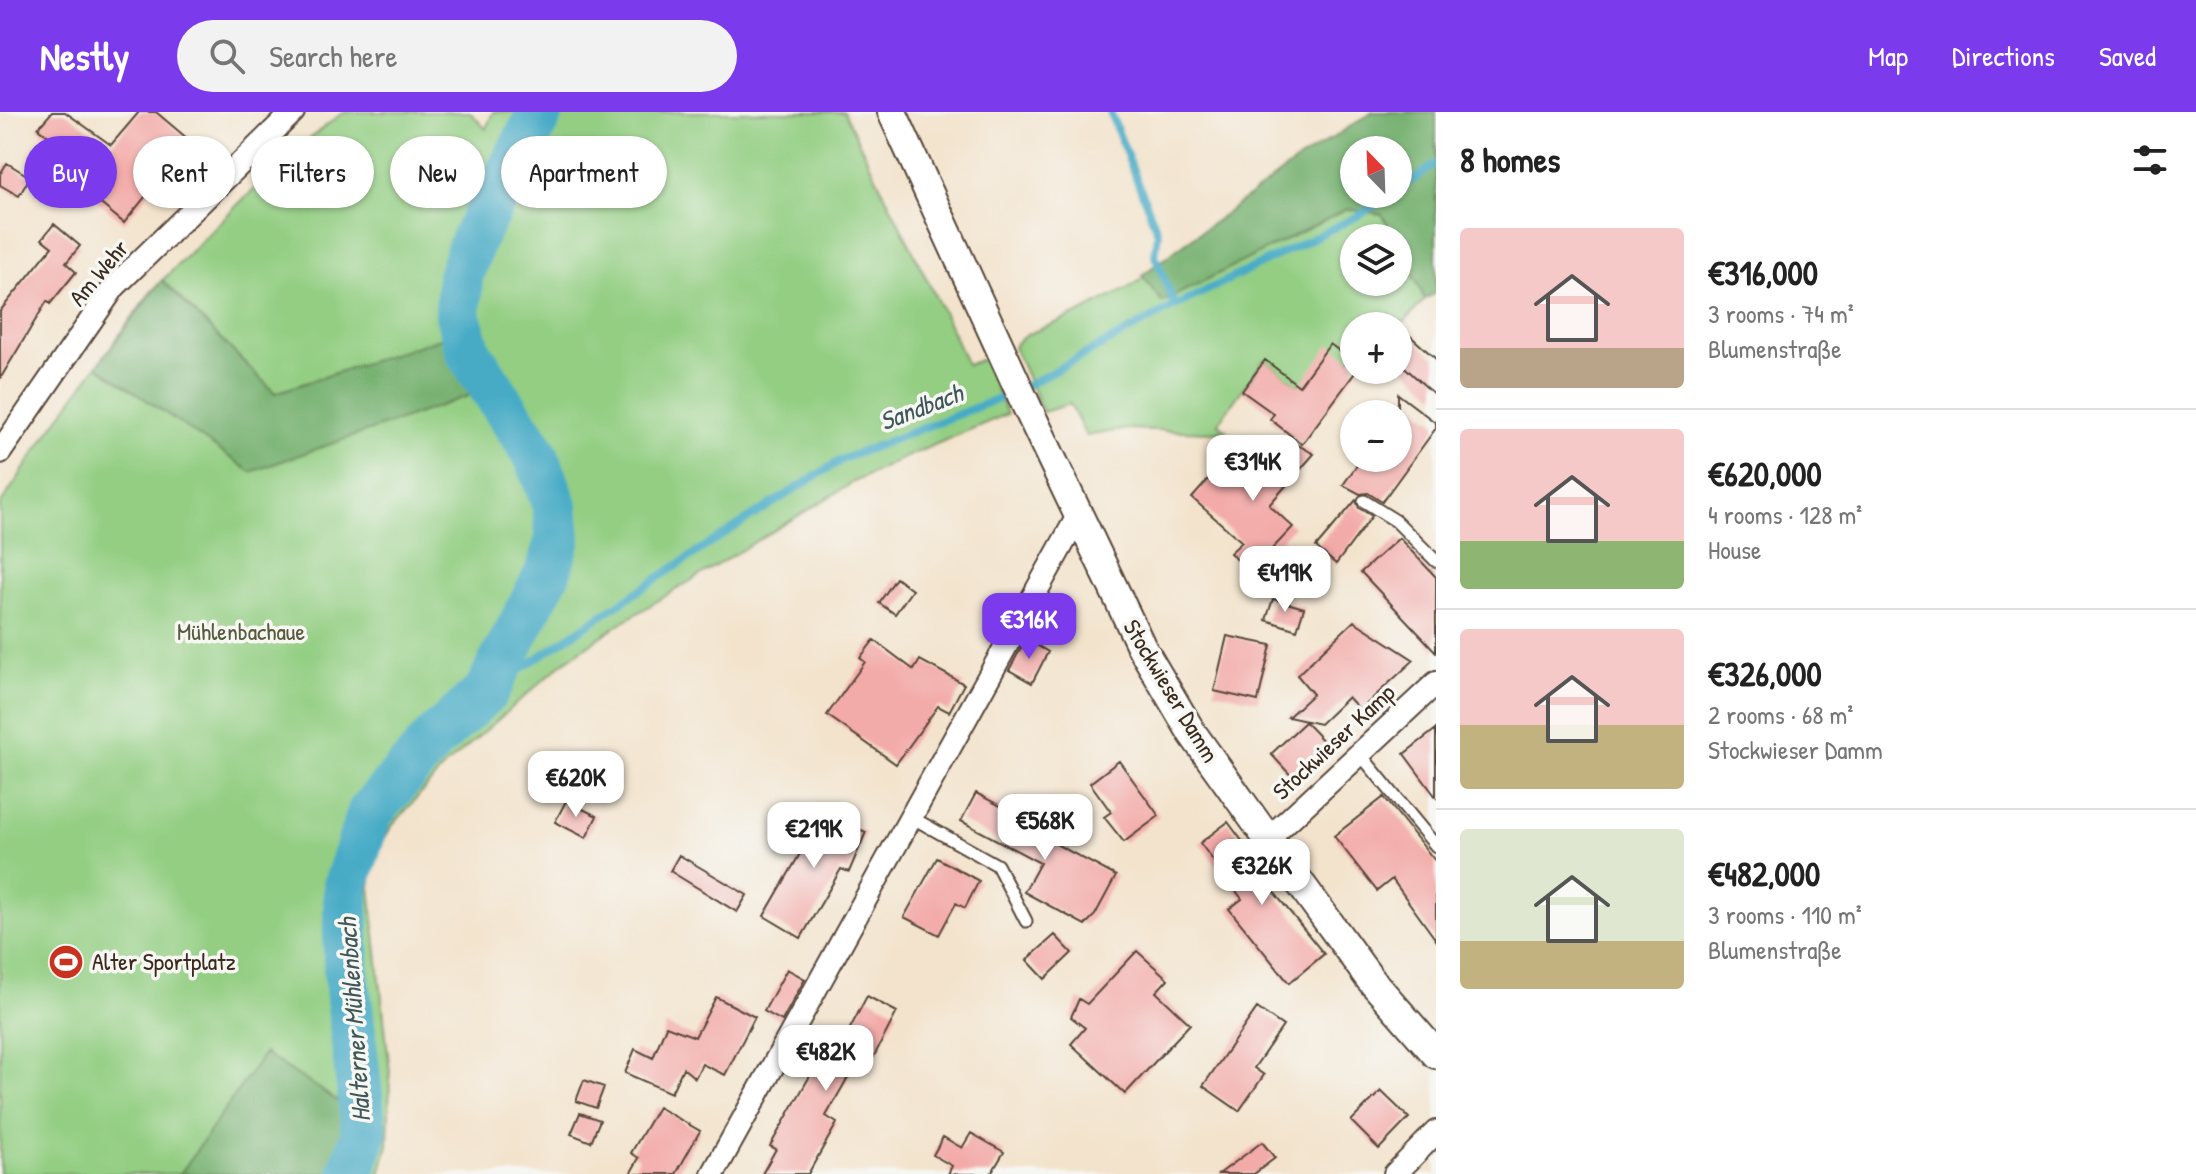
<!DOCTYPE html>
<html lang="en">
<head>
<meta charset="utf-8">
<style>
	body { margin:0; font-family:"Patrick Hand",sans-serif; background:#f2f2f2; color:#222; height:100vh; display:flex; flex-direction:column; font-size:30px; white-space:nowrap }
	* { box-sizing:border-box; margin:0 }
	p { font-size:26px; color:#767676 }
	.icon { flex:none; width:44px; height:44px; fill:none; stroke:currentColor; stroke-width:2; stroke-linecap:round; stroke-linejoin:round }
	.map { position:relative; flex:1; overflow:hidden }
	.sheet { display:flex; flex-direction:column; background:#fff; width:760px }
	.sheet>* { flex:none }
	.banner { position:absolute; left:24px; top:24px; width:760px; height:72px; display:flex; gap:16px }
	.needle { width:52px; rotate:337deg }
	.fabs { position:absolute; left:1340px; top:24px; display:grid; gap:16px }
	.fabs a { display:grid; place-items:center; width:72px; height:72px; border-radius:50%; background:#fff; box-shadow:0 2px 6px #0004; font-size:40px }
	.price { position:absolute; translate:-50% -68px; padding:0 18px; border-radius:16px; background:#fff; color:#222; font-size:26px; line-height:52px; filter:drop-shadow(0 2px 4px #0008) }
	.price::after { content:''; position:absolute; left:50%; top:48px; width:24px; height:18px; margin-left:-12px; background:inherit; clip-path:polygon(0 0,100% 0,50% 100%) }
	.price.current { background:#7c3aed; color:#fff }
	ul { padding:0; list-style:none }
	li { display:flex; align-items:center; gap:24px; height:200px; padding:0 24px }
	li+li { border-top:2px solid #e0e0e0 }
	li span { display:grid; place-items:center; flex:none; width:224px; height:160px; border-radius:8px; color:#555 }
	li>.icon { margin-inline-start:auto }
	span .icon { width:96px; height:96px; fill:#fffc; stroke-width:1 }
	li b { font-size:34px }
	h2 { display:flex; justify-content:space-between; align-items:center; height:96px; padding:0 24px; font-size:34px }
	.pill { padding:0 28px; border-radius:36px; background:#fff; box-shadow:0 2px 6px #0004; font-size:28px; line-height:72px }
	.pill.current { background:#7c3aed; color:#fff }
	header { display:flex; align-items:center; gap:48px; box-sizing:border-box; height:112px; padding:0 40px; background:#7c3aed; color:#fff }
	header strong { font-size:38px }
	nav { display:flex; gap:44px; margin-inline-start:auto; font-size:28px }
	.search { width:560px; height:72px; background:#f2f2f2; display:flex; align-items:center; gap:20px; box-sizing:border-box; padding:0 28px; border-radius:44px; color:#767676; font-size:30px }
	main { display:flex; flex:1; min-height:0 }
	.map>svg:first-child { display:block }
	.green { fill:#93ce82; stroke:#677c50; stroke-width:2; fill-rule:evenodd }
	.forest { fill:#76b170; stroke:#586e47; stroke-width:2; fill-rule:evenodd }
	.lines { fill:none; stroke-linecap:round; stroke-linejoin:round }
	.stream { stroke:#46abc6; stroke-width:8 }
	.river { stroke:#46abc6; stroke-width:46 }
	.building { fill:#f3aba9 }
	.service-casing { stroke:#574638; stroke-width:15 }
	.minor-casing { stroke:#574638; stroke-width:26 }
	.tertiary-casing { stroke:#574638; stroke-width:32 }
	.service { stroke:#fff; stroke-width:11 }
	.minor { stroke:#fff; stroke-width:22 }
	.tertiary { stroke:#fff; stroke-width:28 }
	.labels { text-anchor:middle; stroke-width:7; stroke-linejoin:round; paint-order:stroke }
	.street-label { font-size:24px; fill:#3b2a1e; stroke:#f6f6f2 }
	.park-label { font-size:24px; fill:#555b3c; stroke:#f6f6f2 }
	.poi-label { font-size:24px; fill:#3b2a1e; stroke:#f6f6f2; text-anchor:start }
	.water-label { font-size:26px; font-style:italic; fill:#3f5759; stroke:#f6f6f2 }
</style>
</head>
<body>
<header>
<strong>Nestly</strong>
<div class="search"><svg class="icon" aria-label="search" viewBox="0 0 24 24"><circle cx="10" cy="10" r="6"/><path d="M15 15l6 6"/></svg>Search here</div>
<nav><a>Map</a><a>Directions</a><a>Saved</a></nav>
</header>
<main>
<div class="map">
<svg width="1436" height="1062" viewBox="0 0 1436 1062">
	<rect width="100%" height="100%" fill="#f6f6f2"/>
	<filter id="ink" filterUnits="userSpaceOnUse"><feTurbulence type="fractalNoise" baseFrequency=".0125" numOctaves="2"/><feDisplacementMap in="SourceGraphic" scale="16" xChannelSelector="R" yChannelSelector="G"/><feConvolveMatrix kernelMatrix="1 2 1 2 8 2 1 2 1" color-interpolation-filters="sRGB"/></filter>
	<filter id="wash" filterUnits="userSpaceOnUse"><feTurbulence type="fractalNoise" baseFrequency=".006" numOctaves="4" result="noise"/><feDisplacementMap in="SourceGraphic" scale="32" xChannelSelector="R" yChannelSelector="G"/><feGaussianBlur stdDeviation="1.8" result="paint"/><feColorMatrix in="noise" values="0 0 0 0 0 0 0 0 0 0 0 0 0 0 0 0 0 1.4 0 .05"/><feComposite in="paint" operator="in"/></filter>
	<g filter="url(#wash)">
		<rect width="100%" height="100%" fill="#f3e3cc"/>
		<path class="green" d="M344,0H470L486,17L493,0H844L946,206L967,253L983,247L1007,302L901,347L854,370L621,511L564,550L445,654L391,715L375,744L370,775L390,961L388,1033L380,1062H0V393L46,324L150,181L235,95L315,22Z
			M1436,0L1391,118L1395,126H1354V170H1398V133L1425,187L1402,213L1390,202L1379,214H1354V243L1350,247L1299,274L1264,248L1218,311L1226,318L1211,320L1128,317L1086,324L1070,292L1043,300L1014,236L1016,231L1028,222L1078,202L1123,179L1165,153L1326,39ZM1354,38H1398V82H1354Z"/>
		<path class="forest" d="M1373,0H1436V181L1425,187L1398,133V126H1395L1382,102L1347,97L1162,190L1142,163L1301,46ZM1354,38H1398V82H1354Z
			M162,168L275,281L447,224L455,247L477,281L251,360L97,254Z
			M264,941L348,996L347,1019L330,1062H180Z"/>
		<g class="lines">
			<path class="stream" d="M1110,0L1158,121L1155,144L1175,194
				M1398,78L1436,52
				M486,580L729,419L843,347L1013,281L1175,194L1360,103L1391,82"/>
			<path class="river" d="M351,1062L364,1021L346,859V773L370,700L437,624L486,580L548,460L558,427L555,394L536,343L469,241L458,203L460,165L473,127L541,0"/>
		</g>
		<g id="blocks">
			<path class="building" d="M52,0H65L111,33L139,0H156L188,27L146,76L150,79L124,111L96,88L109,72L38,16Z
				M7,51L30,65L19,84L0,73V62Z
				M54,112L80,134L66,151L76,160L50,192L47,189L0,267V199L52,135L42,127Z
				M1398,213L1436,247V284L1398,249Z
				M1330,232L1354,250V258H1357L1302,332L1270,307L1274,302L1242,279L1265,248L1299,274Z
				M1398,282L1436,311V316L1382,390L1368,381L1360,382L1343,373L1362,346H1398Z
				M1287,327L1314,342L1269,393L1293,415L1250,460L1230,441L1242,430L1192,386L1223,351L1247,373Z
				M1356,388L1359,396L1372,404L1336,452L1316,435Z
				M1399,426L1436,465V540L1361,460Z
				M896,466L912,478L895,502L879,491Z
				M1273,487L1304,496L1297,518L1266,508Z
				M1354,509L1414,548L1360,598L1348,585L1320,612L1288,605L1313,582L1297,563Z
				M1227,524L1271,533L1258,589L1214,579Z
				M1026,527L1048,540L1032,571L1009,558Z
				M874,528L914,558L920,548L964,572L949,600L938,594L896,652L827,603L865,550L860,546Z
				M1305,610L1331,637L1296,669L1271,642Z
				M1436,617V685L1404,642Z
				M1119,649L1159,704L1124,730L1104,705L1111,700L1090,671Z
				M976,681L1040,715L1052,730L1116,764L1095,803L1085,813L1024,780L1040,751L961,709Z
				M1384,685L1436,750V828L1392,767L1377,779L1334,724Z
				M566,689L597,704L586,726L555,710Z
				M809,696L866,720L849,760L841,757L801,826L764,804L801,740L791,736Z
				M1228,710L1254,745L1248,748L1324,842L1289,871L1229,797L1242,787L1200,731Z
				M679,743L747,783L737,800L670,759Z
				M937,746L979,769L965,796L956,791L939,823L904,805Z
				M1055,823L1072,841L1045,867L1027,848Z
				M1137,839L1168,867L1156,880L1190,912L1125,982L1071,932L1085,916L1071,905L1079,887L1087,892Z
				M787,857L805,867L782,909L764,899Z
				M867,884L897,900L871,950L860,944L826,1004L837,1011L808,1062H762L776,1037L770,1034L823,941L834,947Z
				M716,885L755,905L725,963L702,952L695,966L683,956L671,981L625,961L635,937L653,946L666,914L695,925Z
				M1257,896L1283,914L1254,956L1264,963L1239,999L1203,974Z
				M584,968L604,975L596,996L576,989Z
				M1381,979L1409,1006L1379,1037L1351,1009Z
				M658,995L700,1019L676,1062H630L639,1046L631,1041Z
				M580,1001L600,1008L591,1030L571,1022Z
				M971,1021L1004,1040L991,1062H948L952,1054L933,1043L943,1025L962,1036Z
				M1262,1030L1275,1046L1254,1062H1219Z"/>
		</g>
	</g>
	<g filter="url(#ink)">
		<use href="#blocks" fill-opacity="0" stroke="#574638" stroke-width="2"/>
		<g class="lines">
			<defs>
				<path id="service" d="M1364,389L1396,409L1436,449
					M1360,642L1436,734
					M911,705L997,753L1026,809"/>
				<path id="minor" d="M0,340L114,175L293,0
					M1268,727L1436,571
					M713,1062L1078,404
					M1395,1062L1436,1020"/>
				<path id="tertiary" d="M892,0L1028,297L1142,536L1192,621L1268,727L1370,867L1436,942"/>
			</defs>
			<use href="#service" class="service-casing"/>
			<use href="#minor" class="minor-casing"/>
			<use href="#tertiary" class="tertiary-casing"/>
			<use href="#service" class="service"/>
			<use href="#minor" class="minor"/>
			<use href="#tertiary" class="tertiary"/>
		</g>
	</g>
	<defs>
		<symbol id="stadium-disc" viewBox="-11 -11 22 22"><circle r="9.5" fill="#c8321e" stroke="#f6f6f2"/><path d="M0-5a6.5 5 0 1 0 0 10a6.5 5 0 1 0 0-10ZM-3.5-1.8h7v3.6h-7Z" fill="#fff"/></symbol>
	</defs>
	<g fill-rule="evenodd">
		<use href="#stadium-disc" x="46" y="830" width="40" height="40"/>
	</g>
	<g class="labels">
		<g class="street-label">
			<text transform="translate(99 161) rotate(-50)" y="8">Am Wehr</text>
			<text transform="translate(1171 579) rotate(59)" y="8">Stockwieser Damm</text>
			<text transform="translate(1334 630) rotate(-43)" y="8">Stockwieser Kamp</text>
		</g>
		<g class="park-label">
			<text x="241" y="528">Mühlenbachaue</text>
		</g>
		<g class="poi-label">
			<text x="92" y="858">Alter Sportplatz</text>
		</g>
		<g class="water-label">
			<text transform="translate(921 295) rotate(-21)" y="9">Sandbach</text>
			<text transform="translate(354 908) rotate(-94)" y="9">Halterner Mühlenbach</text>
		</g>
	</g>
</svg>
<div class="fabs">
<a><svg class="needle" viewBox="-14 -14 28 28"><path d="M0-13l5 13h-10z" fill="#e53935"/><path d="M0 13l5-13h-10z" fill="#767676"/></svg></a>
<a><svg class="icon" aria-label="layers" viewBox="0 0 24 24"><path d="M12 4l9 5-9 5-9-5zM3 14l9 5 9-5"/></svg></a>
<a>+</a>
<a>−</a>
</div>
<b class="price" style="left:1253px;top:391px">€314K</b>
<b class="price" style="left:1285px;top:502px">€419K</b>
<b class="price current" style="left:1029px;top:549px">€316K</b>
<b class="price" style="left:576px;top:707px">€620K</b>
<b class="price" style="left:1045px;top:750px">€568K</b>
<b class="price" style="left:814px;top:758px">€219K</b>
<b class="price" style="left:1262px;top:795px">€326K</b>
<b class="price" style="left:826px;top:981px">€482K</b>
<div class="banner">
<a class="pill current">Buy</a>
<a class="pill">Rent</a>
<a class="pill">Filters</a>
<a class="pill">New</a>
<a class="pill">Apartment</a>
</div>
</div>
<section class="sheet">
<h2>8 homes<svg class="icon" aria-label="filters" viewBox="0 0 24 24"><path d="M4 7h16M4 17h16"/><circle cx="9" cy="7" r="2"/><circle cx="15" cy="17" r="2"/></svg></h2>
<ul>
<li><span style="background:linear-gradient(#f6c9c9 75%,#b9a48a 0)"><svg class="icon" aria-label="home" viewBox="0 0 24 24"><path d="M3 11l9-7 9 7M6 9v11h12V9"/></svg></span><div><b>€316,000</b><p>3 rooms · 74 m²</p><p>Blumenstraße</p></div></li>
<li><span style="background:linear-gradient(#f6c9c9 70%,#8fb573 0)"><svg class="icon" aria-label="home" viewBox="0 0 24 24"><path d="M3 11l9-7 9 7M6 9v11h12V9"/></svg></span><div><b>€620,000</b><p>4 rooms · 128 m²</p><p>House</p></div></li>
<li><span style="background:linear-gradient(#f6c9c9 60%,#c2b280 0)"><svg class="icon" aria-label="home" viewBox="0 0 24 24"><path d="M3 11l9-7 9 7M6 9v11h12V9"/></svg></span><div><b>€326,000</b><p>2 rooms · 68 m²</p><p>Stockwieser Damm</p></div></li>
<li><span style="background:linear-gradient(#dfe7d0 70%,#c2b280 0)"><svg class="icon" aria-label="home" viewBox="0 0 24 24"><path d="M3 11l9-7 9 7M6 9v11h12V9"/></svg></span><div><b>€482,000</b><p>3 rooms · 110 m²</p><p>Blumenstraße</p></div></li>
</ul>
</section>
</main>
</body>
</html>
